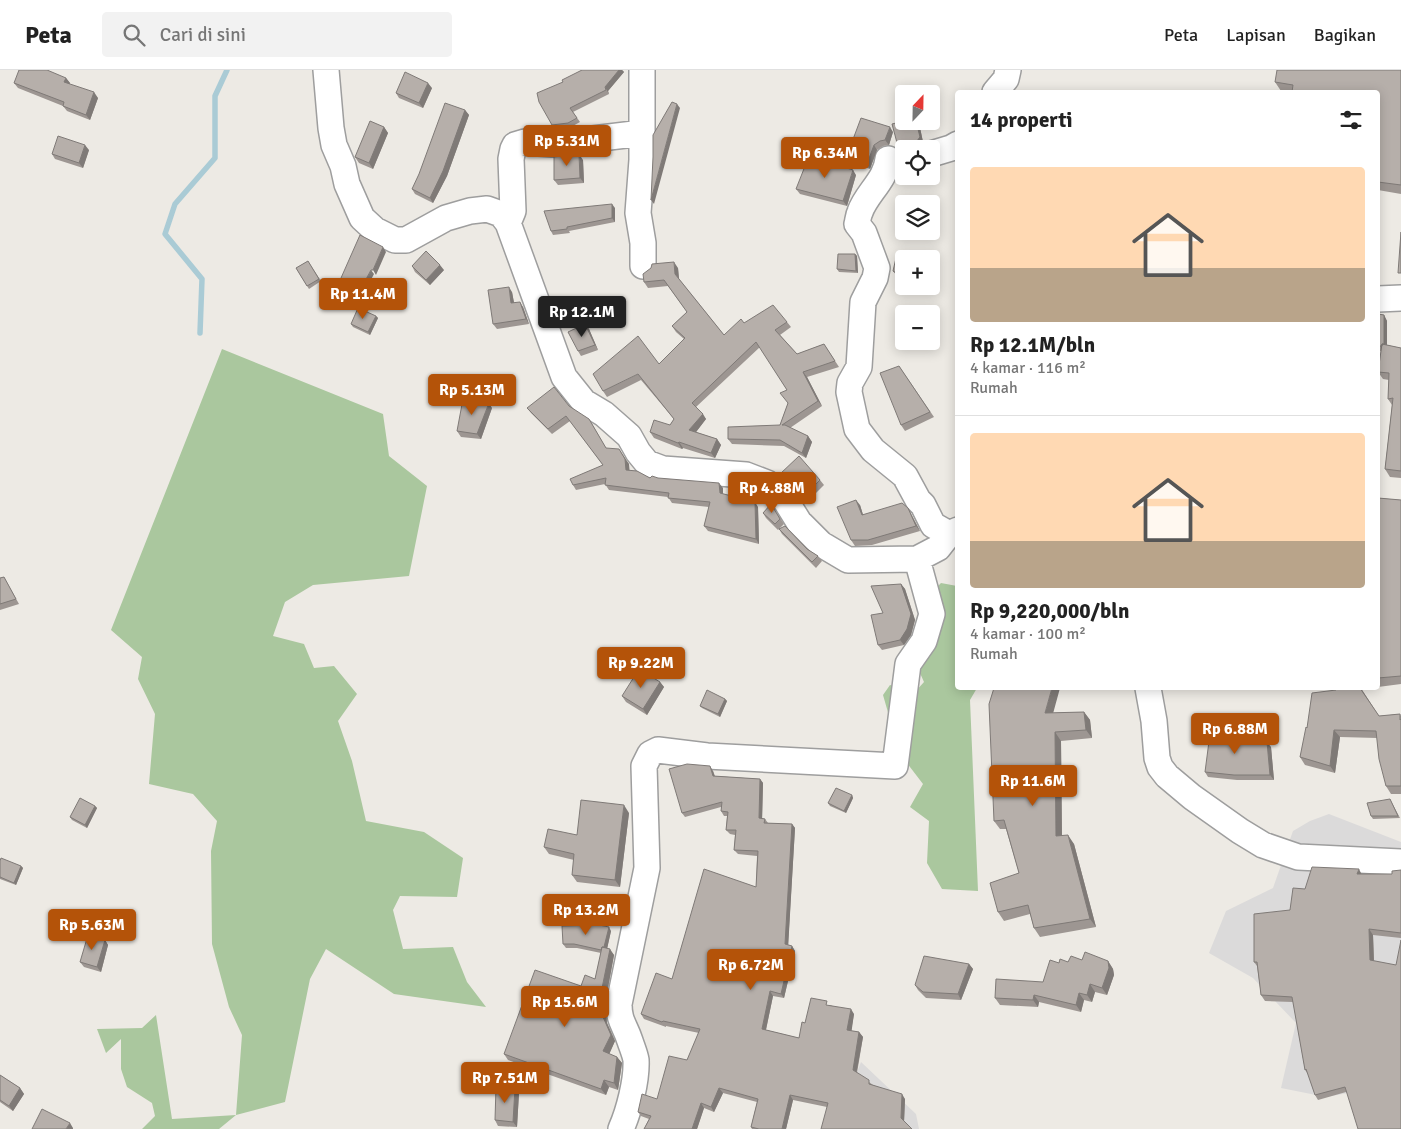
<!DOCTYPE html>
<html lang="id">
<head>
<meta charset="utf-8">
<style>
	body { margin:0; font-family:Signika,sans-serif; background:#f2f2f2; color:#222; height:100vh; display:flex; flex-direction:column; font-size:19px; white-space:nowrap }
	* { box-sizing:border-box; margin:0 }
	p { font-size:16px; color:#767676 }
	.icon { flex:none; width:28px; height:28px; fill:none; stroke:currentColor; stroke-width:2; stroke-linecap:round; stroke-linejoin:round }
	.map { position:relative; flex:1; overflow:hidden }
	.details { position:absolute; left:955px; top:20px; width:425px; height:600px; display:flex; flex-direction:column; background:#fff; border-radius:5px; box-shadow:0 2px 12px #0003 }
	.details>* { flex:none }
	.needle { width:32px; rotate:22deg }
	.buttons { position:absolute; left:895px; top:15px; display:grid; gap:10px }
	.buttons a { display:grid; place-items:center; width:45px; height:45px; border-radius:5px; background:#fff; box-shadow:0 2px 12px #0003; font-size:25px }
	.price { position:absolute; translate:-50% -42px; padding:0 11px; border-radius:5px; background:#b45309; color:#fff; font-size:16px; line-height:32px; filter:drop-shadow(0 1px 2px #0008) }
	.price::after { content:''; position:absolute; left:50%; top:30px; width:15px; height:11px; margin-left:-8px; background:inherit; clip-path:polygon(0 0,100% 0,50% 100%) }
	.price.selected { background:#222; color:#fff }
	ul { padding:0; list-style:none }
	li { display:grid; align-content:center; gap:10px; height:265px; padding:0 15px }
	li+li { border-top:1px solid #e0e0e0 }
	li span { display:grid; place-items:center; height:155px; border-radius:5px; color:#555 }
	li>.icon { margin-inline-start:auto }
	span .icon { width:90px; height:90px; fill:#fffc; stroke-width:1 }
	li b { font-size:21px }
	h2 { display:flex; justify-content:space-between; align-items:center; height:60px; padding:0 15px; font-size:21px }
	header { display:flex; align-items:center; gap:30px; box-sizing:border-box; height:70px; padding:0 25px; background:#fff; border-bottom:1px solid #e0e0e0 }
	header strong { font-size:24px }
	nav { display:flex; gap:28px; margin-inline-start:auto; font-size:18px }
	.search { width:350px; height:45px; background:#f2f2f2; display:flex; align-items:center; gap:12px; box-sizing:border-box; padding:0 18px; border-radius:5px; color:#767676; font-size:19px }
	.map>svg:first-child { display:block }
	.residential { fill:#dbdada }
	.forest { fill:#aac79e }
	.lines { fill:none; stroke-linecap:round; stroke-linejoin:round }
	.stream { stroke:#aacbd5; stroke-width:5.5 }
	.minor-casing { stroke:#9e9e9e; stroke-width:28 }
	.minor { stroke:#fff; stroke-width:25 }
	.wall { fill:#9d9692 }
	.shaded-wall { fill:#7f7a77 }
	.building { fill:#b6afaa; stroke:#7f7a77 }
</style>
</head>
<body>
<header>
<strong>Peta</strong>
<div class="search"><svg class="icon" aria-label="search" viewBox="0 0 24 24"><circle cx="10" cy="10" r="6"/><path d="M15 15l6 6"/></svg>Cari di sini</div>
<nav><a>Peta</a><a>Lapisan</a><a>Bagikan</a></nav>
</header>
<div class="map">
<svg width="1401" height="1059" viewBox="0 0 1401 1059">
	<rect width="100%" height="100%" fill="#edeae4"/>
	<path class="residential" d="M1329,744L1401,772V1059L1365,1020L1326,1027L1281,1018L1296,953L1253,908L1209,883L1226,841L1273,818L1293,761L1310,751Z
		M861,992L916,1044L919,1059H835Z"/>
	<path class="forest" d="M222,279L383,344L389,386L427,416L409,506L313,515L285,532L273,566L304,574L314,598L334,596L357,624L338,651L352,691L366,751L424,762L463,788L457,827L400,826L393,840L403,879L453,877L467,912L486,937L394,924L326,879L310,909L285,1032L236,1045L219,1059H142L155,1046L152,1033L127,1017L121,999V969L106,983L97,959L142,958L156,945L172,1049L236,1045L242,965L229,937L212,874L211,781L217,751L193,724L149,714L155,644L138,609L142,587L111,560Z
		M941,513L957,516L958,618H977L970,630L978,821L942,819L927,793L929,751L910,737L923,714L900,684L883,625L890,615L915,622L924,612L911,583L934,520Z"/>
	<g class="lines">
		<path class="stream" d="M200,263L202,209L165,164L175,134L215,88V26L227,0"/>
		<defs>
			<path id="minor" d="M326,0L331,58L334,75L343,96L347,114L362,148L375,160L395,170H406L446,148L470,141L487,139L501,144L508,153L564,307L584,332L604,344L629,366L638,382L647,393L663,399L746,405L767,413L784,428L799,452L821,474L848,490L917,489L938,478L949,464L958,460
				M995,22L1006,9L1008,0
				M642,63V90L638,143L643,173V196
				M931,84L951,78L958,74
				M888,89C886,110 866,124 860,142C858,146 858,151 857,154L864,163L877,198L875,208L863,232L859,297L850,313L849,322L857,359L873,380L905,406L918,430L923,435L933,455L949,464
				M508,153L513,141L511,89L513,79L515,75L525,72L552,74L642,63V0
				M1378,229L1401,228
				M1148,618L1154,651L1157,688L1160,697L1167,706L1192,727L1240,761L1263,775L1298,787L1401,792
				M621,1059C629,1041 637,1010 636,990C635,984 632,977 630,971C625,955 619,952 619,934L647,798L644,696L650,684L658,680L707,686L895,696L908,594L924,571L932,544L917,489"/>
		</defs>
		<use href="#minor" class="minor-casing"/>
		<use href="#minor" class="minor"/>
	</g>
	<path class="wall" d="M582,0H622L624,2L608,21L609,24L573,42L580,52L571,57L555,59L552,55L563,12Z
		M1401,0V124L1378,120V22H1290L1281,21L1275,12Z
		M66,8L70,13L69,14L98,28L90,50L67,41L63,36L18,18L14,13Z
		M432,18L423,38L399,28L396,23Z
		M465,40L469,45L447,106L433,133L415,124L412,119Z
		M904,51H917L919,53L923,72L904,79L903,89L900,84Z
		M384,57L388,63L373,99L359,93L355,87Z
		M893,62L889,75L883,76L877,80L870,99L847,91L843,87L852,72Z
		M89,80L83,98L55,89L52,84Z
		M583,90L584,113L558,115L554,110Z
		M856,105L847,136L800,124L796,119Z
		M615,138V152L569,161L570,163L553,165L551,161Z
		M855,184L857,186L858,203L839,202L837,199Z
		M308,191L321,211L309,219L296,198Z
		M904,191V211L897,206L893,201Z
		M412,196L444,200L430,215L415,202Z
		M678,198L679,209L724,265L744,253L787,252L791,257L780,265L797,284L824,274L839,297L807,307L822,336L790,358L808,366L812,372L806,388L784,376L732,374L728,369L780,355L788,333L787,320L760,277L696,337L706,349L696,362L717,369L721,375L715,388L683,378L682,379L654,368L650,362L670,355L674,349L641,310L607,327L603,321L659,294L684,269L676,262L672,256L687,242L668,216L648,218L644,212Z
		M512,222L514,233L523,237L529,254L497,259L493,254Z
		M1378,244L1384,245L1387,251V275L1401,278V408L1390,407L1385,399L1392,335L1388,329L1389,310L1383,309L1378,302L1381,281H1378Z
		M376,246L378,248L370,265L353,257L351,254Z
		M585,254L589,259L598,280L581,286L578,281Z
		M899,296L934,347L905,361L901,355Z
		M569,336L592,354L606,378L629,394V400L650,408L723,418V424L758,437L759,474L708,461L704,456L709,437L672,433L668,427L609,420L605,414L576,420L573,415L603,395L570,351L552,364L531,343L527,338Z
		M492,338L481,369L461,367L457,361Z
		M780,404L820,410L824,415L805,434L795,419L784,409Z
		M1378,428L1401,430V614L1378,617Z
		M771,434L784,454L780,458L807,479L818,486L822,491L816,498L782,464L779,459L778,460L766,448L763,443Z
		M860,435L863,445L908,438L911,444L920,461L872,475L855,476L851,470Z
		M4,507L19,534L0,540V508Z
		M901,514L905,519L915,550L911,565L904,575L882,580L878,575L883,543Z
		M660,612L664,617L647,645L626,632L622,626Z
		M1337,618H1369H1361L1379,646L1400,644L1401,646V724H1391L1386,716L1377,668L1340,667L1335,703L1305,695L1300,687L1307,658L1336,620Z
		M725,629L727,631L720,647L702,638L700,636Z
		M1084,642L1090,650L1092,668L1061,671L1062,766L1074,774L1096,857L1040,867L1034,858L1030,844L1004,851L998,842L1019,803L1006,759H1000L994,751L1053,643Z
		M1241,664L1240,674L1271,677L1274,710H1237L1208,707L1205,702Z
		M713,701L715,706L760,709L763,713L762,748L765,749L768,753L792,754L795,758L788,875L792,876L795,881L784,928L773,926L766,960L799,968L805,953L830,935L854,944L851,961L859,962L863,967L857,1003L873,1015L905,1029L904,1051L827,1037L793,1030L786,1059H752L751,1057L757,1032L723,1023L714,1042L704,1038L697,1059H644L649,1049L641,1046L638,1042L657,1029L687,990L699,963L666,956V957L644,949L641,944L756,817L757,786L738,784L734,780L735,765L730,764L726,760L727,746H724L721,741V737L685,747L682,743Z
		M852,725L853,728L846,743L830,736L828,733Z
		M1390,729L1400,748L1373,749L1371,746Z
		M95,736L97,738L87,758L72,750L70,747Z
		M629,743L620,817L577,812L572,805L574,790L549,784L544,777L577,765Z
		M0,791L21,796L23,798L16,815L0,809Z
		M1401,800V868L1373,865L1374,890L1401,1059L1346,1022L1318,1030L1315,1025L1308,1004L1305,1000L1293,932L1265,931L1261,925L1257,896L1254,892L1305,819L1362,804H1392Z
		M611,861L607,878L614,885L605,934L607,953L615,971L609,984L617,987L622,993L618,1020L609,1017L606,1025L508,990L504,984L581,916L595,909L601,883L577,878H566L563,874Z
		M105,870L108,875L101,902L84,897L80,892Z
		M1082,890L1108,891L1113,899L1114,905L1107,925L1095,922L1092,932L1084,930L1081,942L1039,932L1038,937L1000,935L995,928L1043,912L1059,893Z
		M969,894L973,899L961,930L926,928L918,920L915,915Z
		M0,1005L20,1018L24,1024L13,1041L0,1032Z
		M519,1023L517,1057L498,1056L495,1050Z"/>
	<path class="shaded-wall" d="M619,0H622L624,2L608,21L609,24L605,17Z
		M66,8L70,13L68,18L64,12Z
		M428,13L432,18L423,38L419,33Z
		M94,22L98,28L90,50L86,45Z
		M677,34L680,38L654,134L651,130Z
		M465,40L469,45L447,106L433,133L430,128Z
		M916,51H917L919,53L923,72L918,79H913Z
		M384,57L388,63L373,99L369,93Z
		M890,57L893,62L889,75L885,70Z
		M85,75L89,80L83,98L79,93Z
		M874,75L877,80L870,99L867,94Z
		M579,84L583,90L584,113L580,108Z
		M853,100L856,105L847,136L843,131Z
		M612,134L615,138V152L612,148Z
		M383,177L386,182L376,205L373,200Z
		M855,184L857,186L858,203L856,201Z
		M674,192L678,198L679,209L675,204Z
		M440,195L444,200L430,215L426,210Z
		M371,200L374,204L357,236L354,231Z
		M509,217L512,222L515,238L511,233Z
		M520,232L523,237L529,254L526,249Z
		M1384,245L1387,251V281L1384,276Z
		M376,246L378,248L370,265L368,262Z
		M585,254L589,259L598,280L595,275Z
		M803,302L807,307L822,336L818,331Z
		M489,333L492,338L481,369L477,364Z
		M703,344L706,349L693,366L689,360Z
		M808,366L812,372L806,388L802,383Z
		M717,369L721,375L715,388L711,383Z
		M679,372L683,378L682,379L678,373Z
		M619,379L629,394L630,405L626,400Z
		M719,413L723,418V428L720,423Z
		M856,430L860,435L865,451L862,445Z
		M755,432L758,437L759,474L756,469Z
		M908,438L911,444L920,461L916,456Z
		M901,514L905,519L915,550L911,565L904,575L900,570Z
		M660,612L664,617L647,645L643,639Z
		M1052,618H1060L1051,651L1045,643Z
		M725,629L727,631L720,647L718,644Z
		M1084,642L1090,650L1092,668L1086,660Z
		M1237,659L1241,664L1240,679L1236,674Z
		M1334,660L1340,667L1335,703L1330,696Z
		M1055,662L1061,671L1062,774L1056,766Z
		M1267,672L1271,677L1274,710L1270,705Z
		M710,696L713,701L716,711L713,706Z
		M760,709L763,713L762,753L759,748Z
		M852,725L853,728L846,743L844,741Z
		M624,735L629,743L620,817L615,810Z
		M95,736L97,738L87,758L85,755Z
		M792,754L795,758L788,879L785,874Z
		M1068,765L1074,774L1096,857L1090,849Z
		M21,796L23,798L16,815L14,813Z
		M1359,799L1362,805L1357,804Z
		M609,857L611,861L606,884L603,880Z
		M1369,859L1373,865L1374,895L1370,890Z
		M105,870L108,875L101,902L97,897Z
		M792,876L795,881L784,928L781,924Z
		M610,879L614,885L605,934L607,953L615,971L608,987L603,981L600,928Z
		M1108,891L1113,899L1114,905L1107,925L1102,918Z
		M969,894L973,899L961,930L958,924Z
		M1090,914L1095,922L1092,932L1087,925Z
		M770,921L773,926L765,964L762,959Z
		M1079,923L1084,930L1081,942L1076,935Z
		M1034,925L1039,932L1038,937L1033,930Z
		M851,939L854,944L851,965L847,960Z
		M859,962L863,967L856,1005L853,1000Z
		M617,987L622,993L618,1020L614,1013Z
		M604,1010L609,1017L606,1025L601,1019Z
		M20,1018L24,1024L13,1041L9,1036Z
		M515,1018L519,1023L517,1057L513,1052Z
		M719,1018L723,1023L714,1042L711,1037Z
		M902,1024L905,1029L904,1053L901,1048Z
		M790,1025L793,1030L786,1059H782Z
		M701,1033L704,1038L697,1059H692Z
		M70,1053L73,1058V1059H66Z"/>
	<path class="building" d="M19,0H47L66,8L64,12L94,22L86,45L63,36L64,32L14,13Z
		M582,0H619L605,17L606,20L570,38L577,48L568,53L552,55L539,32L537,23L563,12L562,10Z
		M1277,0H1401V115L1378,112V22H1292L1293,15L1275,12Z
		M405,2L428,13L419,33L396,23Z
		M672,32L677,34L651,130L653,87V65Z
		M445,33L465,40L443,101L430,128L412,119L419,104Z
		M861,48L890,57L885,70L880,71L874,75L867,94L843,87L848,71L852,72Z
		M370,51L384,57L369,93L355,87Z
		M904,51H916L920,67L914,75L913,79H904V83L900,84L892,54Z
		M58,66L85,75L79,93L52,84Z
		M579,84L580,108L554,110V87Z
		M809,86L853,100L843,131L796,119Z
		M612,134V148L567,157V159L551,161L544,141Z
		M1401,162V203H1398Z
		M360,165L383,177L373,200H371L354,231L341,208Z
		M426,181L440,195L426,210L412,196Z
		M838,184H855L856,201L837,199Z
		M896,188L904,191V208L893,201Z
		M308,191L319,209L307,216L296,198Z
		M674,192L675,204L724,265L741,249L744,253L773,235L787,252L775,260L797,284L824,274L835,291L803,302L818,331L782,355H785L808,366L802,383L780,370L728,369V357L780,355L788,333L780,323L787,320L756,272L692,333L703,344L689,360L717,369L711,383L679,372L678,373L650,362L654,350L670,355L674,349L638,304L603,321L593,304L638,266L659,294L685,268L672,256L687,242L664,210L644,212L643,204L651,198L652,194Z
		M509,217L511,233L520,232L526,249L493,254L488,220Z
		M358,238L376,246L368,262L351,254Z
		M1378,244L1384,245V274H1382V276H1378Z
		M585,254L595,275L578,281L568,262Z
		M1382,274L1401,278V401L1385,399L1393,328L1388,329L1389,303L1378,302Z
		M899,296L930,342L901,355L880,303Z
		M554,317L569,336L589,349L606,378L619,379L625,389L626,400L637,401L650,408L652,406L658,408L719,413L720,423L755,432L756,469L704,456L710,432L668,428L669,423L605,415L606,408L573,415L570,409L603,395L566,346L548,359L527,338Z
		M463,329L489,333L477,364L457,361Z
		M799,386L820,410L801,429L792,415L780,404Z
		M1378,428L1401,430V606L1378,608Z
		M856,430L862,445L902,433L908,438L916,456L868,470H851L837,437Z
		M771,434L780,449L775,454L763,443Z
		M785,456L807,479L818,486L812,492L779,459Z
		M4,507L16,529L0,534V508Z
		M901,514L911,544L907,559L900,570L878,575L871,545L883,543L871,516Z
		M639,599L660,612L643,639L622,626Z
		M994,618H1052L1045,643L1084,642L1086,660L1055,662L1056,766L1068,765L1090,849L1034,858L1028,835L998,842L990,813L1019,803L1004,750L994,751L989,634Z
		M1337,618H1360L1379,646L1400,644V650L1401,649V716H1386L1379,689L1376,661L1334,660L1330,696L1300,687L1306,657L1307,658L1312,623L1336,620Z
		M707,620L725,629L718,644L700,636Z
		M1211,656L1237,659L1236,674L1267,672L1270,705H1234L1205,702Z
		M687,694L710,696L713,706L760,709L759,748L765,749L764,753L792,754L785,874L792,876L781,924L770,921L762,959L799,968L802,952L805,953L811,928L827,931L826,935L851,939L847,960L859,962L853,1000L869,1010V1014L902,1024L901,1048L912,1059H821L828,1033L790,1025L782,1059H759L751,1057L758,1029L719,1018L711,1037L701,1033L692,1059H644L651,1046L638,1042L642,1024L657,1029L669,986L687,990L700,959L663,951L662,952L641,944L656,903L672,909L704,799L756,817L758,781L734,780L736,760H726L728,742L721,741L722,732L682,743L669,699Z
		M836,718L852,725L844,741L828,733Z
		M80,728L95,736L85,755L70,747Z
		M1390,729L1398,746H1371L1367,733Z
		M581,730L624,735L615,810L572,805L574,784L544,777L548,759L577,765Z
		M1,788L21,796L14,813L0,807V791Z
		M1312,797L1359,799L1357,804H1392V801L1401,800V863L1369,859L1370,890L1396,895L1401,870V1059H1358L1345,1017L1315,1025L1306,999L1305,1000L1292,927L1261,925L1257,892H1254V844L1290,840L1293,818L1305,819Z
		M599,855L609,857L604,877H602L601,880L574,874H563L562,856Z
		M88,865L105,870L97,897L80,892Z
		M602,877L610,879L600,928L603,947L611,965L603,981L617,987L614,1013L604,1010L601,1019L504,984L535,900L581,916L585,905L595,909Z
		M1085,882L1108,891L1109,898L1102,918L1090,914L1087,925L1079,923L1076,935L1034,925L1033,930L995,928L996,909L1043,912L1050,890L1059,893L1060,889L1068,892L1071,886L1082,890Z
		M924,886L969,894L958,924L923,922L915,915Z
		M0,1005L20,1018L9,1036L0,1030Z
		M496,1017L515,1018L513,1052L495,1050Z
		M42,1039L70,1053L66,1059H32Z"/>
</svg>
<div class="buttons">
<a><svg class="needle" viewBox="-14 -14 28 28"><path d="M0-13l5 13h-10z" fill="#e53935"/><path d="M0 13l5-13h-10z" fill="#767676"/></svg></a>
<a><svg class="icon" aria-label="locate" viewBox="0 0 24 24"><circle cx="12" cy="12" r="6"/><path d="M12 2v4M12 18v4M2 12h4M18 12h4"/></svg></a>
<a><svg class="icon" aria-label="layers" viewBox="0 0 24 24"><path d="M12 4l9 5-9 5-9-5zM3 14l9 5 9-5"/></svg></a>
<a>+</a>
<a>−</a>
</div>
<b class="price" style="left:567px;top:97px">Rp 5.31M</b>
<b class="price" style="left:825px;top:109px">Rp 6.34M</b>
<b class="price" style="left:363px;top:250px">Rp 11.4M</b>
<b class="price selected" style="left:582px;top:268px">Rp 12.1M</b>
<b class="price" style="left:472px;top:346px">Rp 5.13M</b>
<b class="price" style="left:772px;top:444px">Rp 4.88M</b>
<b class="price" style="left:641px;top:619px">Rp 9.22M</b>
<b class="price" style="left:1235px;top:685px">Rp 6.88M</b>
<b class="price" style="left:1033px;top:737px">Rp 11.6M</b>
<b class="price" style="left:586px;top:866px">Rp 13.2M</b>
<b class="price" style="left:92px;top:881px">Rp 5.63M</b>
<b class="price" style="left:751px;top:921px">Rp 6.72M</b>
<b class="price" style="left:565px;top:958px">Rp 15.6M</b>
<b class="price" style="left:505px;top:1034px">Rp 7.51M</b>
<section class="details">
<h2>14 properti<svg class="icon" aria-label="filters" viewBox="0 0 24 24"><path d="M4 7h16M4 17h16"/><circle cx="9" cy="7" r="2"/><circle cx="15" cy="17" r="2"/></svg></h2>
<ul>
<li><span style="background:linear-gradient(#ffd9b3 65%,#b9a48a 0)"><svg class="icon" aria-label="home" viewBox="0 0 24 24"><path d="M3 11l9-7 9 7M6 9v11h12V9"/></svg></span><div><b>Rp 12.1M/bln</b><p>4 kamar · 116 m²</p><p>Rumah</p></div></li>
<li><span style="background:linear-gradient(#ffd9b3 70%,#b9a48a 0)"><svg class="icon" aria-label="home" viewBox="0 0 24 24"><path d="M3 11l9-7 9 7M6 9v11h12V9"/></svg></span><div><b>Rp 9,220,000/bln</b><p>4 kamar · 100 m²</p><p>Rumah</p></div></li>
</ul>
</section>
</div>
</body>
</html>
